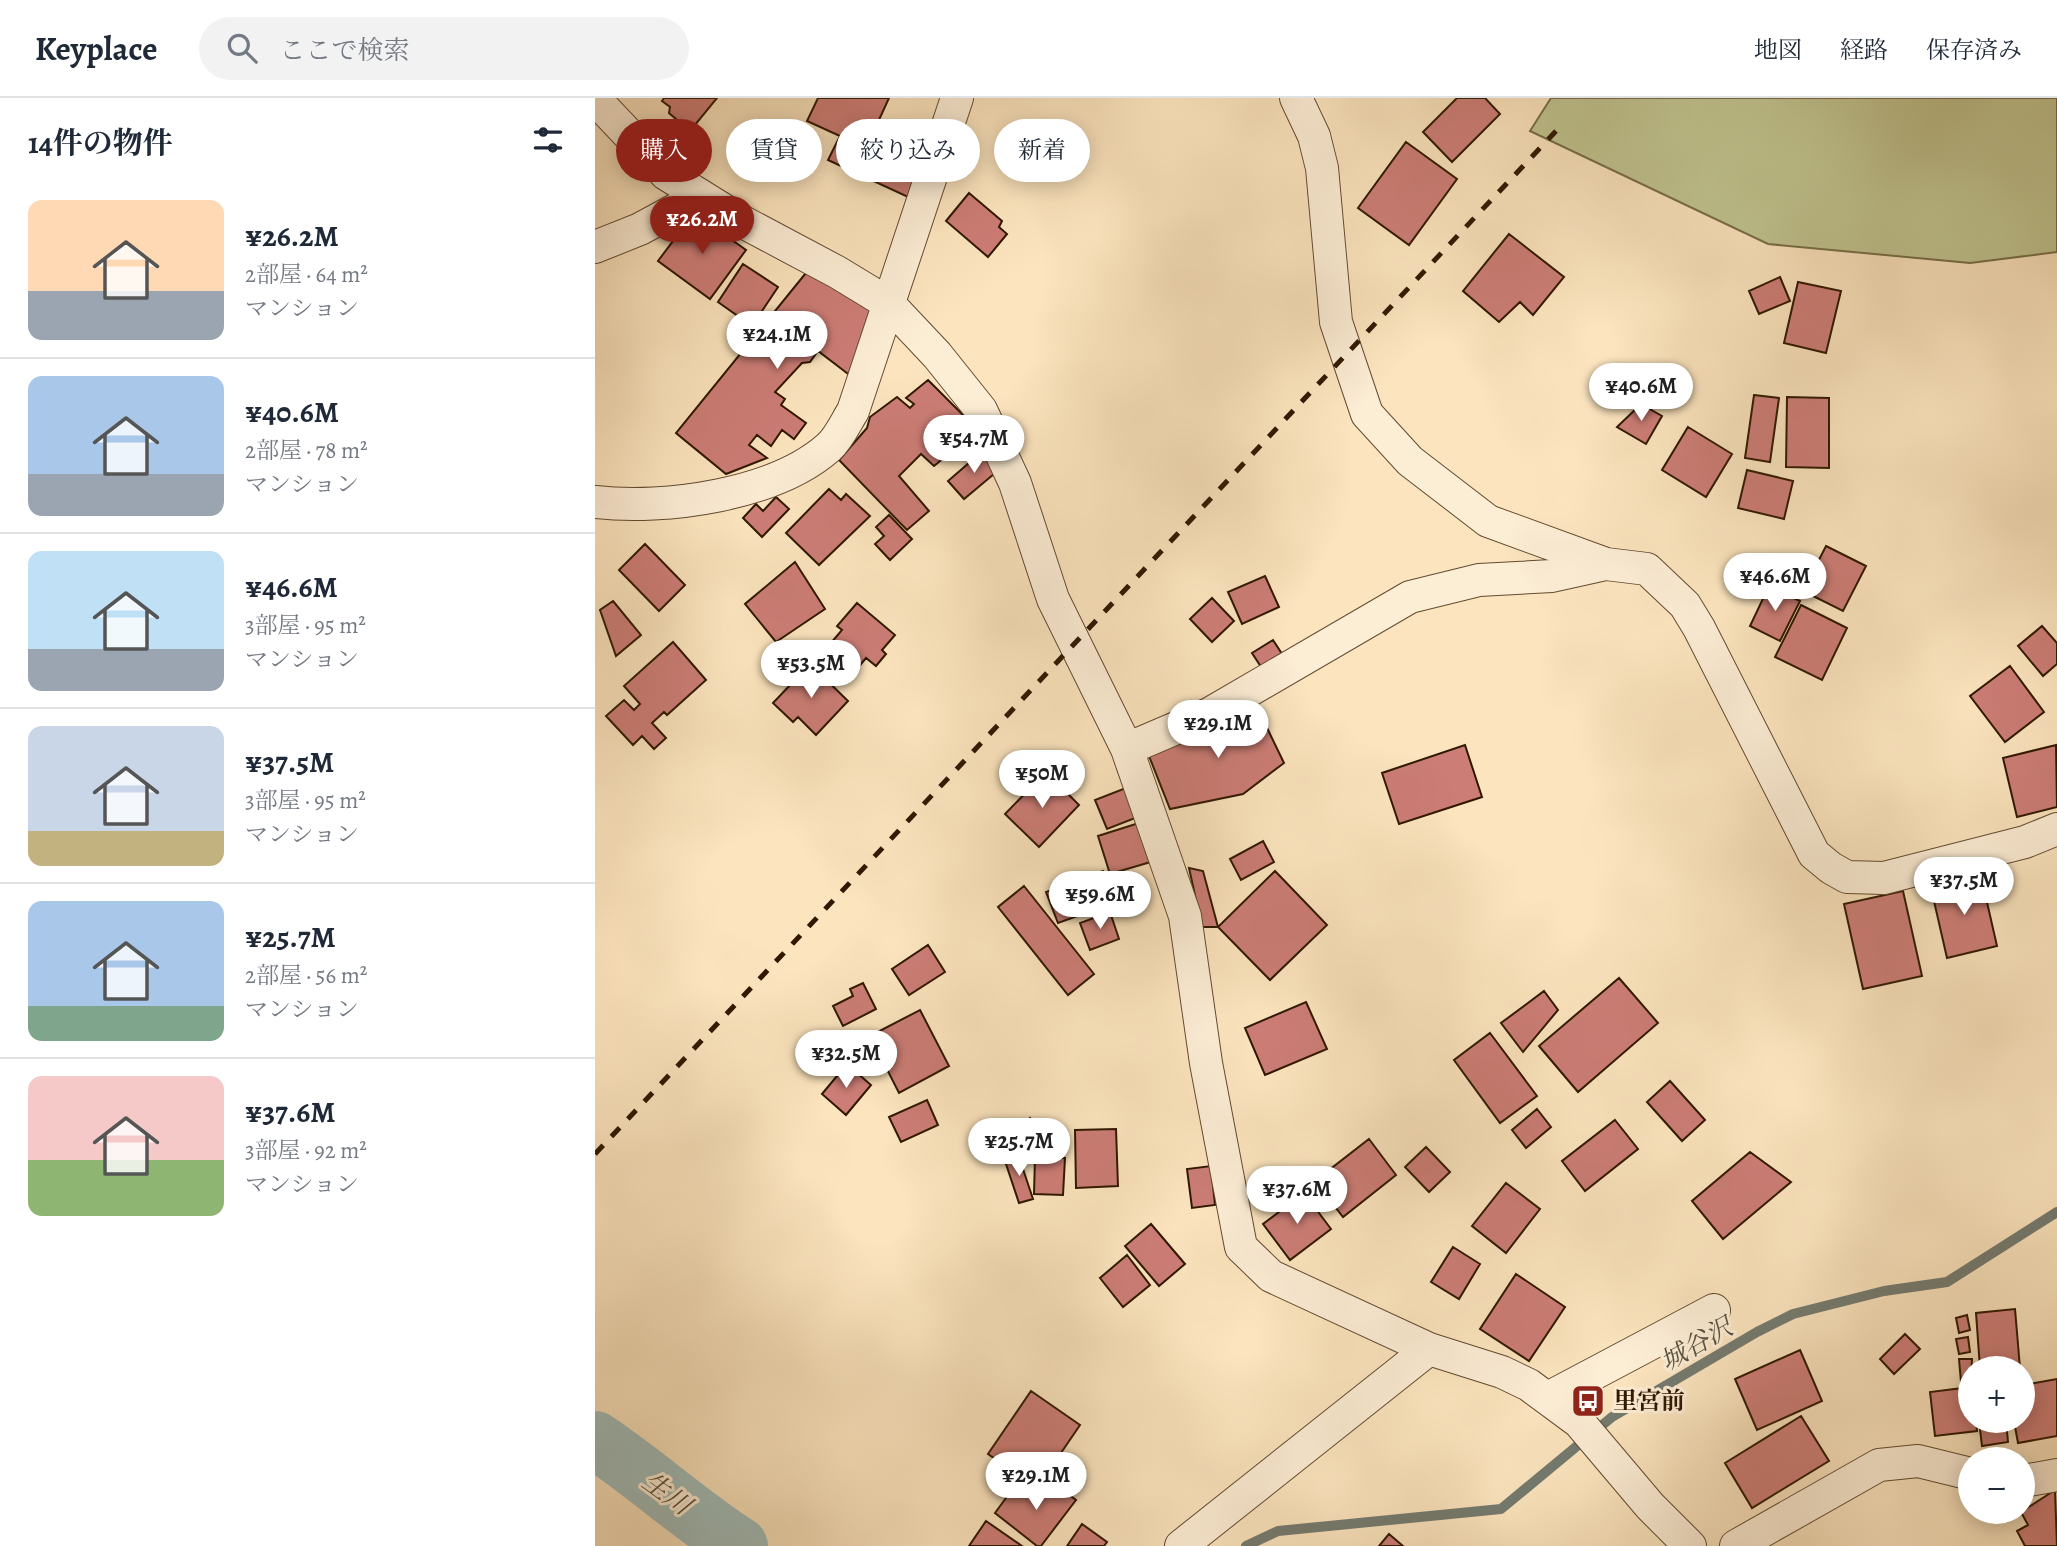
<!DOCTYPE html>
<html lang="ja">
<head>
<meta charset="utf-8">
<style>
	body { margin:0; font-family:Alegreya,"Noto Serif JP",serif; background:#f2f2f3; color:#1f2937; height:100vh; display:flex; flex-direction:column; font-size:26px; white-space:nowrap }
	* { box-sizing:border-box; margin:0 }
	p { font-size:23px; color:#747a83 }
	.icon { flex:none; width:38px; height:38px; fill:none; stroke:currentColor; stroke-width:2; stroke-linecap:round; stroke-linejoin:round }
	.map { position:relative; flex:1; overflow:hidden }
	.panel { display:flex; flex-direction:column; background:#fff; width:595px }
	.panel>* { flex:none }
	.guide { position:absolute; left:21px; top:21px; width:665px; height:63px; display:flex; gap:14px }
	.controls { position:absolute; left:1363px; top:1258px; display:grid; gap:14px }
	.controls a { display:grid; place-items:center; width:77px; height:77px; border-radius:50%; background:#fff; box-shadow:0 4px 18px #0003; font-size:35px }
	.price { position:absolute; translate:-50% -60px; padding:0 16px; border-radius:24px; background:#fff; color:#222; font-size:23px; line-height:46px; filter:drop-shadow(0 2px 4px #0008) }
	.price::after { content:''; position:absolute; left:50%; top:42px; width:21px; height:16px; margin-left:-10px; background:inherit; clip-path:polygon(0 0,100% 0,50% 100%) }
	.price.on { background:#8f2418; color:#fff }
	ul { padding:0; list-style:none }
	li { display:flex; align-items:center; gap:21px; height:175px; padding:0 28px }
	li+li { border-top:2px solid #e0e1e3 }
	li span { display:grid; place-items:center; flex:none; width:196px; height:140px; border-radius:14px; color:#555 }
	li>.icon { margin-inline-start:auto }
	span .icon { width:84px; height:84px; fill:#fffc; stroke-width:1 }
	li b { font-size:30px }
	h2 { display:flex; justify-content:space-between; align-items:center; height:84px; padding:0 28px; font-size:30px }
	.chip { padding:0 24px; border-radius:32px; background:#fff; box-shadow:0 4px 18px #0003; font-size:24px; line-height:63px }
	.chip.on { background:#8f2418; color:#fff }
	header { display:flex; align-items:center; gap:42px; box-sizing:border-box; height:98px; padding:0 35px; background:#fff; border-bottom:2px solid #e0e1e3 }
	header strong { font-size:33px }
	nav { display:flex; gap:38px; margin-inline-start:auto; font-size:24px }
	.search { width:490px; height:63px; background:#f2f2f3; display:flex; align-items:center; gap:18px; box-sizing:border-box; padding:0 24px; border-radius:38px; color:#747a83; font-size:26px }
	main { display:flex; flex:1; min-height:0 }
	.map>svg:first-child { display:block }
	.green { fill:#c0c490; stroke:#786e48; stroke-width:2 }
	.lines { fill:none; stroke-linecap:round; stroke-linejoin:round }
	.stream { stroke:#747b70; stroke-width:10 }
	.river { stroke:#a1bdba; stroke-width:58 }
	.building { fill:#cc7d76; stroke:#301800; stroke-width:2 }
	.minor-casing { stroke:#634b30; stroke-width:34 }
	.minor { stroke:#fcedd5; stroke-width:32 }
	.rail { stroke:#301800; stroke-width:5; stroke-dasharray:12 12; stroke-linecap:butt }
	.labels { text-anchor:middle; stroke-width:6; stroke-linejoin:round; paint-order:stroke }
	.poi-label { font-size:24px; font-weight:bold; fill:#301800; stroke:#fcedd5; text-anchor:start }
	.water-label { font-size:26px; font-style:italic; fill:#585241; stroke:#fcedd5 }
</style>
</head>
<body>
<header>
<strong>Keyplace</strong>
<div class="search"><svg class="icon" aria-label="search" viewBox="0 0 24 24"><circle cx="10" cy="10" r="6"/><path d="M15 15l6 6"/></svg>ここで検索</div>
<nav><a>地図</a><a>経路</a><a>保存済み</a></nav>
</header>
<main>
<section class="panel">
<h2>14件の物件<svg class="icon" aria-label="filters" viewBox="0 0 24 24"><path d="M4 7h16M4 17h16"/><circle cx="9" cy="7" r="2"/><circle cx="15" cy="17" r="2"/></svg></h2>
<ul>
<li><span style="background:linear-gradient(#ffd9b3 65%,#9aa5b1 0)"><svg class="icon" aria-label="home" viewBox="0 0 24 24"><path d="M3 11l9-7 9 7M6 9v11h12V9"/></svg></span><div><b>¥26.2M</b><p>2部屋 · 64 m²</p><p>マンション</p></div></li>
<li><span style="background:linear-gradient(#a9c7e8 70%,#9aa5b1 0)"><svg class="icon" aria-label="home" viewBox="0 0 24 24"><path d="M3 11l9-7 9 7M6 9v11h12V9"/></svg></span><div><b>¥40.6M</b><p>2部屋 · 78 m²</p><p>マンション</p></div></li>
<li><span style="background:linear-gradient(#bfe0f5 70%,#9aa5b1 0)"><svg class="icon" aria-label="home" viewBox="0 0 24 24"><path d="M3 11l9-7 9 7M6 9v11h12V9"/></svg></span><div><b>¥46.6M</b><p>3部屋 · 95 m²</p><p>マンション</p></div></li>
<li><span style="background:linear-gradient(#c9d6e8 75%,#c2b280 0)"><svg class="icon" aria-label="home" viewBox="0 0 24 24"><path d="M3 11l9-7 9 7M6 9v11h12V9"/></svg></span><div><b>¥37.5M</b><p>3部屋 · 95 m²</p><p>マンション</p></div></li>
<li><span style="background:linear-gradient(#a9c7e8 75%,#7fa58c 0)"><svg class="icon" aria-label="home" viewBox="0 0 24 24"><path d="M3 11l9-7 9 7M6 9v11h12V9"/></svg></span><div><b>¥25.7M</b><p>2部屋 · 56 m²</p><p>マンション</p></div></li>
<li><span style="background:linear-gradient(#f6c9c9 60%,#8fb573 0)"><svg class="icon" aria-label="home" viewBox="0 0 24 24"><path d="M3 11l9-7 9 7M6 9v11h12V9"/></svg></span><div><b>¥37.6M</b><p>3部屋 · 92 m²</p><p>マンション</p></div></li>
</ul>
</section>
<div class="map">
<svg width="1462" height="1448" viewBox="0 0 1462 1448">
	<rect width="100%" height="100%" fill="#fbe4be"/>
	<filter id="stains"><feTurbulence type="fractalNoise" baseFrequency=".00286" numOctaves="4"/><feColorMatrix values="0 0 0 0 .2 0 0 0 0 .09 0 0 0 0 .02 0 0 0 .5 -.17"/></filter>
	<radialGradient id="worn" r=".72"><stop offset=".6" stop-color="#630" stop-opacity="0"/><stop offset="1" stop-color="#630" stop-opacity=".3"/></radialGradient>
	<path class="green" d="M956,0H1462V154L1375,165L1173,146L935,33Z"/>
	<g class="lines">
		<path class="stream" d="M651,1448L683,1433L906,1411L1017,1319L1162,1234L1198,1216L1289,1193L1352,1184L1462,1114"/>
		<path class="river" d="M0,1342C50,1375 94,1416 144,1448"/>
	</g>
	<path class="building" d="M69,0H122L95,33L74,15L75,9L67,3Z
		M223,0H294L283,24L336,49L313,99L233,62L245,38L212,23Z
		M862,0H890L905,16L857,64L828,34Z
		M811,44L862,81L814,147L763,110Z
		M374,95L407,123L404,129L412,136L393,159L351,123Z
		M99,115L151,152L115,201L63,163Z
		M914,136L969,179L938,217L925,204L904,224L868,193Z
		M219,165L280,215L257,279L223,253L215,264L207,265L180,294L190,301L186,307L211,325L199,341L187,332L176,348L162,337L154,347L172,360L131,376L81,335Z
		M148,166L183,189L157,228L123,204Z
		M1185,179L1195,203L1164,216L1154,193Z
		M1203,184L1246,193L1231,255L1189,245Z
		M333,282L386,335L360,359L355,355L339,368L326,356L304,378L334,413L312,432L244,362L272,330L275,319L302,299L315,310L319,306L311,300Z
		M1159,297L1184,300L1175,364L1150,360Z
		M1192,299L1234,300V370L1191,369Z
		M1046,306L1067,318L1051,346L1022,329Z
		M1093,329L1137,356L1111,399L1067,372Z
		M389,352L405,371L369,401L353,383Z
		M1152,372L1198,383L1189,421L1143,410Z
		M234,391L246,402L251,396L275,418L224,467L191,435Z
		M181,399L194,411L167,439L148,420L161,406L168,413Z
		M294,417L317,441L295,462L280,446L289,438L281,429Z
		M50,446L90,487L64,513L24,472Z
		M1231,448L1271,468L1248,513L1208,493Z
		M200,464L230,511L181,544L150,506Z
		M670,478L684,509L647,526L633,494Z
		M1174,488L1205,503L1185,543L1155,528Z
		M617,500L639,523L617,544L595,521Z
		M18,503L46,537L21,558L5,512Z
		M262,505L300,537L287,552L291,556L281,568L271,560L251,584L230,566L243,551L236,545L247,532L242,528Z
		M1206,507L1252,530L1227,582L1180,559Z
		M1447,528L1462,545V566L1448,578L1423,548Z
		M678,542L689,559L668,572L657,555Z
		M78,544L111,582L72,617L69,614L57,625L71,640L59,651L47,638L38,647L11,618L29,602L39,612L45,606L29,588Z
		M215,566L253,603L221,637L203,619L198,624L178,605Z
		M1415,568L1449,614L1410,644L1375,598Z
		M660,605L689,665L648,696L575,711L554,658Z
		M870,647L887,699L804,726L787,675Z
		M1461,647L1462,709L1422,719L1408,660Z
		M451,674L484,707L444,749L410,716Z
		M536,688L548,717L512,731L500,702Z
		M547,724L559,763L515,776L503,738Z
		M668,743L679,764L646,782L635,761Z
		M594,770L608,773L623,829H607Z
		M508,773L519,805L463,825L451,794Z
		M680,773L732,827L675,882L623,829Z
		M1386,778L1402,848L1352,860L1336,790Z
		M429,788L499,876L473,897L403,809Z
		M1308,793L1327,878L1268,891L1249,806Z
		M515,814L524,841L495,852L485,825Z
		M333,847L350,874L314,897L297,871Z
		M1024,880L1063,925L983,994L944,948Z
		M268,885L281,911L248,928L238,908L258,898L255,891Z
		M949,893L963,912L928,954L906,925Z
		M711,904L732,951L670,977L650,930Z
		M325,912L354,968L304,995L275,938Z
		M895,935L942,998L905,1025L859,962Z
		M252,966L276,987L251,1017L227,996Z
		M1075,983L1110,1022L1087,1043L1052,1004Z
		M332,1002L343,1027L306,1044L294,1019Z
		M942,1011L956,1029L931,1050L917,1032Z
		M435,1020L446,1035L430,1051L420,1041Z
		M1020,1022L1043,1051L990,1093L967,1063Z
		M521,1031L523,1088L481,1090L480,1032Z
		M774,1041L801,1077L748,1119L720,1083Z
		M831,1049L855,1074L834,1094L810,1069Z
		M1155,1054L1196,1084L1128,1141L1097,1103Z
		M423,1056L438,1101L424,1105L409,1060Z
		M440,1059L470,1060L468,1097L439,1096Z
		M616,1068L620,1107L597,1110L592,1071Z
		M911,1085L945,1111L911,1155L877,1128Z
		M709,1095L736,1131L695,1162L668,1126Z
		M556,1126L590,1166L564,1188L530,1148Z
		M858,1149L885,1166L864,1201L836,1184Z
		M532,1157L555,1187L528,1209L505,1180Z
		M921,1176L970,1209L934,1263L885,1231Z
		M1420,1211L1425,1270H1385L1381,1215Z
		M1372,1217L1375,1232L1364,1235L1361,1220Z
		M1310,1236L1325,1251L1299,1276L1285,1261Z
		M1373,1239L1375,1254L1364,1256L1361,1241Z
		M1205,1252L1227,1303L1162,1332L1140,1281Z
		M1364,1261H1377L1376,1281L1366,1284Z
		M1462,1281V1338L1423,1345L1419,1323H1428V1287Z
		M1376,1289V1323H1381L1382,1333L1340,1338L1335,1294Z
		M436,1293L485,1327L442,1390L393,1356Z
		M1206,1318L1234,1363L1157,1410L1130,1365Z
		M1384,1323H1411L1413,1344L1387,1348Z
		M456,1383L481,1402L446,1448H442L400,1415L419,1389L444,1399Z
		M1460,1392L1462,1448H1430L1422,1433L1433,1427L1426,1414Z
		M391,1423L427,1448H374Z
		M487,1426L512,1444L509,1448H472Z
		M794,1436L808,1448H784Z"/>
	<g class="lines">
		<defs>
			<path id="minor" d="M701,0L719,38L727,70L741,224L772,316L815,363L893,423L1011,466L1052,471L1090,507L1104,530L1219,756L1236,770L1252,779L1289,780L1430,744L1462,731
				M0,1L71,76L148,124L242,174L293,205L342,257L386,312L420,385L458,501L532,651L590,818L611,965L646,1149L676,1178L834,1251L907,1274L934,1287L984,1324L1055,1408L1095,1448
				M0,149L45,131L106,98
				M0,404C70,412 180,397 234,349C244,340 251,324 258,313L362,0
				M532,651L614,616L815,499L884,482L957,478L1011,466
				M953,1300L1119,1212
				M1428,1383L1462,1377
				M586,1448L834,1251
				M1141,1448L1284,1367L1323,1363L1376,1376"/>
		</defs>
		<use href="#minor" class="minor-casing"/>
		<use href="#minor" class="minor"/>
		<path class="rail" d="M0,1056L961,33"/>
	</g>
	<defs>
		<symbol id="bus-square" viewBox="-11 -11 22 22"><rect x="-9" y="-9" width="18" height="18" rx="4" fill="#8f2418" stroke="#fcedd5"/><path d="M-5-6H5V4H4V6H2V4H-2V6H-4V4H-5ZM-3.5-4V0h7V-4ZM-3.5 1.2v1.5H-2V1.2ZM2 1.2v1.5H3.5V1.2Z" fill="#fff"/></symbol>
	</defs>
	<g fill-rule="evenodd">
		<use href="#bus-square" x="974" y="1284" width="38" height="38"/>
	</g>
	<g class="labels">
		<g class="poi-label">
			<text x="1018" y="1311">里宮前</text>
		</g>
		<g class="water-label">
			<text transform="translate(1101 1246) rotate(-30)" y="9">城谷沢</text>
			<text transform="translate(72 1395) rotate(36)" y="9">生川</text>
		</g>
	</g>
	<rect width="100%" height="100%" filter="url(#stains)"/>
	<rect width="100%" height="100%" fill="url(#worn)"/>
</svg>
<div class="controls">
<a>+</a>
<a>−</a>
</div>
<b class="price on" style="left:107px;top:158px">¥26.2M</b>
<b class="price" style="left:182px;top:273px">¥24.1M</b>
<b class="price" style="left:1046px;top:325px">¥40.6M</b>
<b class="price" style="left:379px;top:377px">¥54.7M</b>
<b class="price" style="left:1180px;top:515px">¥46.6M</b>
<b class="price" style="left:216px;top:602px">¥53.5M</b>
<b class="price" style="left:623px;top:662px">¥29.1M</b>
<b class="price" style="left:447px;top:712px">¥50M</b>
<b class="price" style="left:1369px;top:819px">¥37.5M</b>
<b class="price" style="left:505px;top:833px">¥59.6M</b>
<b class="price" style="left:251px;top:992px">¥32.5M</b>
<b class="price" style="left:424px;top:1080px">¥25.7M</b>
<b class="price" style="left:702px;top:1128px">¥37.6M</b>
<b class="price" style="left:441px;top:1414px">¥29.1M</b>
<div class="guide">
<a class="chip on">購入</a>
<a class="chip">賃貸</a>
<a class="chip">絞り込み</a>
<a class="chip">新着</a>
</div>
</div>
</main>
</body>
</html>
